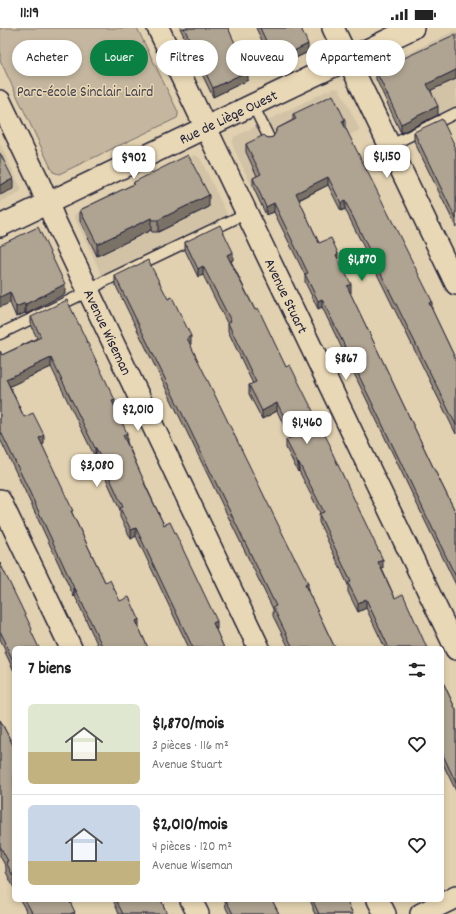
<!DOCTYPE html>
<html lang="fr">
<head>
<meta charset="utf-8">
<style>
	body { margin:0; font-family:Dekko,sans-serif; background:#f6f6f6; color:#222; height:100vh; display:flex; flex-direction:column; font-size:15px; white-space:nowrap }
	* { box-sizing:border-box; margin:0 }
	p { font-size:13px; color:#767676 }
	.icon { flex:none; width:22px; height:22px; fill:none; stroke:currentColor; stroke-width:2; stroke-linecap:round; stroke-linejoin:round }
	.map { position:relative; flex:1; overflow:hidden }
	.side { position:absolute; left:12px; top:618px; width:432px; height:256px; display:flex; flex-direction:column; background:#fff; border-radius:6px; box-shadow:0 2px 6px #0003 }
	.side>* { flex:none }
	.top-card { position:absolute; left:12px; top:12px; width:432px; height:36px; display:flex; gap:8px }
	.price { position:absolute; translate:-50% -34px; padding:0 9px; border-radius:8px; background:#fff; color:#222; font-size:13px; line-height:26px; filter:drop-shadow(0 1px 2px #0008) }
	.price::after { content:''; position:absolute; left:50%; top:24px; width:12px; height:9px; margin-left:-6px; background:inherit; clip-path:polygon(0 0,100% 0,50% 100%) }
	.price.on { background:#0b8043; color:#fff }
	ul { padding:0; list-style:none }
	li { display:flex; align-items:center; gap:12px; height:100px; padding:0 16px }
	li+li { border-top:1px solid #e0e0e0 }
	li span { display:grid; place-items:center; flex:none; width:112px; height:80px; border-radius:6px; color:#555 }
	li>.icon { margin-inline-start:auto }
	span .icon { width:48px; height:48px; fill:#fffc; stroke-width:1 }
	li b { font-size:17px }
	h2 { display:flex; justify-content:space-between; align-items:center; height:48px; padding:0 16px; font-size:17px }
	.chip { padding:0 14px; border-radius:18px; background:#fff; box-shadow:0 2px 6px #0003; font-size:14px; line-height:36px }
	.chip.on { background:#0b8043; color:#fff }
	.status { display:flex; justify-content:space-between; align-items:center; height:28px; padding:0 20px; background:#fff; direction:ltr }
	.status svg { height:11px; fill:currentColor }
	.map>svg:first-child { display:block }
	.built { fill:#d2c3a7 }
	.green { fill:#c5b79f; stroke:#746c6d }
	.lines { fill:none; stroke-linecap:round; stroke-linejoin:round }
	.lane-casing { stroke:#22223b; stroke-width:13 }
	.street-casing { stroke:#22223b; stroke-width:24 }
	.lane { stroke:#e9d8b5; stroke-width:10 }
	.street { stroke:#e9d8b5; stroke-width:21 }
	.wall { fill:#968c7d; stroke:#22223b }
	.shaded-wall { fill:#7a7266; stroke:#22223b }
	.building { fill:#afa391; stroke:#22223b }
	.labels { text-anchor:middle; stroke-width:3; stroke-linejoin:round; paint-order:stroke }
	.park-label { font-size:15px; fill:#43404f; stroke:#e9d8b5 }
	.street-label { font-size:15px; fill:#22223b; stroke:#e9d8b5 }
</style>
</head>
<body>
<div class="status"><b>11:19</b><svg viewBox="0 0 49 12"><path d="M0 12V9h3v3zM5 12V6h3v6zM10 12V3h3v9zM15 12V0h3v12zM26 1h20v11H26zM47 4h2v5h-2z"/></svg></div>
<div class="map">
<svg width="456" height="886" viewBox="0 0 456 886">
	<rect width="100%" height="100%" fill="#e1d1b0"/>
	<filter id="ink" filterUnits="userSpaceOnUse"><feTurbulence type="fractalNoise" baseFrequency=".025" numOctaves="2"/><feDisplacementMap in="SourceGraphic" scale="8" xChannelSelector="R" yChannelSelector="G"/><feConvolveMatrix kernelMatrix="1 2 1 2 8 2 1 2 1" color-interpolation-filters="sRGB"/></filter>
	<g filter="url(#ink)">
		<path class="built" d="M456,2V79L402,105L375,49L374,42L377,40Z
			M333,60L339,61L341,64L360,102L310,125L311,130L251,157L234,121L232,115L234,109Z
			M0,116L21,160V163L20,165L0,174Z
			M194,127L197,128L200,130L228,188L102,248L75,190L74,188L78,184Z"/>
		<path class="green" d="M0,0H137L178,84V87L177,90L59,146L53,144L0,32Z"/>
		<g class="lines">
			<defs>
				<path id="lane" d="M253,77L270,112
					M389,118L456,85
					M0,306L89,263L103,254L247,185"/>
				<g id="street">
					<path id="s1" d="M158,0L456,621"/>
					<path d="M333,0L456,256"/>
					<path id="s2" d="M0,73L37,150L55,193L259,620"/>
					<path id="s3" d="M0,198L413,0"/>
					<path d="M0,472L71,620"/>
					<path d="M191,872L198,886"/>
					<path d="M378,872L385,886"/>
					<path d="M421,886L456,869"/>
				</g>
			</defs>
			<use href="#lane" class="lane-casing"/>
			<use href="#street" class="street-casing"/>
			<use href="#lane" class="lane"/>
			<use href="#street" class="street"/>
		</g>
		<path class="wall" d="M180,0H228L248,52L213,69Z
			M256,0H301L308,24L275,40Z
			M376,43L456,51L431,62L438,87L401,105L376,51Z
			M293,86L345,100L456,332V406L345,181L341,183L328,157L299,172L319,215L338,232L351,265H350L435,443L456,485V557L322,279L318,281L305,254V247L274,184L266,187L253,159V150L257,148L246,124V116L266,109L269,110L273,109L276,105V101L293,92Z
			M414,104L454,119L456,123V199L414,113Z
			M134,154L209,179L158,204H152L151,202L97,228L80,193V182L134,156Z
			M185,214L233,232L231,233L255,282L331,423L383,540L382,541L395,570L427,620H385L366,580L358,584L348,564V557L319,494V486L320,485L299,443L298,444L286,420V412L290,410L277,383L262,391L249,366V357L253,356L228,303V297L203,247L198,249L185,222Z
			M0,217L65,266L26,286L25,285L16,289L10,275Z
			M115,248L191,316L190,317L335,620H289L273,588V581L115,256Z
			M31,289L115,379L127,414L145,456L164,497L217,601L216,602L224,620H189L136,508L131,511L120,489V482L96,428L95,429L51,339L10,358L24,389L44,416L42,417L73,487L105,554L120,573L139,600L148,620H99L75,568L74,569L25,463L0,411V323L2,327L37,310L31,298Z
			M0,535L14,620V643L5,624V621L0,611Z
			M442,652L456,682V763L442,734Z
			M0,692L14,719V860L6,844V839L0,828Z
			M20,872H69L75,886H28Z
			M114,872H161L167,886H119L114,874Z
			M225,872H272L279,886H229L226,880Z
			M310,872H346L353,886H315L313,882V879Z"/>
		<path class="shaded-wall" d="M308,16V24L275,40V32Z
			M456,42V51L427,64V56Z
			M248,43V52L213,69V60Z
			M438,78V87L401,105V96Z
			M345,92V100L342,93Z
			M328,149V157L296,173V165Z
			M13,151V161L0,167V157Z
			M209,167V179L158,204V192Z
			M345,173V181L341,183V175Z
			M274,175V184L266,187V179Z
			M151,190V202L97,228V216Z
			M233,224V232L227,235V227Z
			M338,225V234L336,227Z
			M203,238V247L198,249V241Z
			M65,256V266L26,286V276Z
			M351,256V265L347,267V258Z
			M10,264V275L0,279V269Z
			M322,271V279L318,281V273Z
			M432,273V282L429,275Z
			M25,275V285L16,289V279Z
			M191,308V316L187,318V310Z
			M51,330V339L6,360V351Z
			M115,372V380L112,373Z
			M277,375V383L262,391V383Z
			M127,405V414L123,415V407Z
			M44,407V416L39,419V410Z
			M95,420H96V428L95,429Z
			M299,435V443L298,444V436Z
			M136,500V508L131,511V502Z
			M383,532V540L378,543V534Z
			M308,555V564L305,557Z
			M74,560H75V568L74,569Z
			M366,571V580L358,584V575Z
			M139,591V600L136,593Z
			M217,593V601L213,603V595Z"/>
		<path class="building" d="M184,0H228L248,43L213,60Z
			M260,0H301L308,16L275,32Z
			M456,6V42L427,56L438,78L401,96L376,43Z
			M333,67L345,92L342,93L432,273L429,275L456,332V397L345,173L341,175L328,149L296,165L319,215L331,210L338,225L336,227L351,256L347,258L435,443L456,485V549L322,271L318,273L305,246L308,245L274,175L266,179L253,150L261,146L246,116L264,107L266,109L269,110L273,109L276,104V101L296,91L293,86Z
			M442,91L454,116H453L456,123V191L414,104Z
			M0,125L13,151L0,157Z
			M188,127L209,167L158,192H152L151,190L97,216L80,182L134,156V154Z
			M220,197L233,224L227,227L255,282L258,280L286,339L290,337L331,419L330,420L383,532L378,534L395,570L403,566L427,620H389L366,571L358,575L348,555L351,554L319,486L324,484L299,435L298,436L286,412L294,408L277,375L262,383L249,357L256,354L228,295L231,293L203,238L198,241L185,214Z
			M38,199L65,256L26,276L25,275L16,279L10,264L0,269V217Z
			M148,232L168,271L172,269L191,308L187,310L295,531H296L308,555L305,557L335,620H293L273,579L276,578L115,248Z
			M67,272L115,372L112,373L127,405L123,407L145,455H144L164,497L170,494L217,593L213,595L224,620H193L136,500L131,502L120,480L123,479L96,420H95L51,330L6,351L24,389L33,385L44,407L39,410L73,483H71L105,554L110,552L120,573L129,569L139,591L136,593L148,620H103L75,560H74L25,454L0,402V323L2,327L41,309L31,289Z
			M0,535L32,601L31,603L39,620H14V635L5,615H6L0,603Z
			M442,652L456,682V755L442,725Z
			M0,692L14,719V850L6,834L8,833L0,818Z
			M25,872H69L75,884L70,886H33Z
			M116,872H161L167,886H123Z
			M226,872H272L279,886H233Z
			M314,872H346L353,886H319L313,873Z"/>
	</g>
	<g class="labels">
		<g class="park-label">
			<text x="85" y="68">Parc-école Sinclair Laird</text>
		</g>
		<g class="street-label">
			<text dy="5" stroke="none"><textPath href="#s3" startOffset="253">Rue de Liège Ouest</textPath></text>
			<text dy="5" stroke="none"><textPath href="#s1" startOffset="297">Avenue Stuart</textPath></text>
			<text dy="5" stroke="none"><textPath href="#s2" startOffset="255">Avenue Wiseman</textPath></text>
		</g>
	</g>
</svg>
<b class="price" style="left:387px;top:151px">$1,150</b>
<b class="price" style="left:134px;top:152px">$902</b>
<b class="price on" style="left:362px;top:254px">$1,870</b>
<b class="price" style="left:346px;top:353px">$867</b>
<b class="price" style="left:138px;top:404px">$2,010</b>
<b class="price" style="left:307px;top:417px">$1,460</b>
<b class="price" style="left:97px;top:460px">$3,080</b>
<div class="top-card">
<a class="chip">Acheter</a>
<a class="chip on">Louer</a>
<a class="chip">Filtres</a>
<a class="chip">Nouveau</a>
<a class="chip">Appartement</a>
</div>
<section class="side">
<h2>7 biens<svg class="icon" aria-label="filters" viewBox="0 0 24 24"><path d="M4 7h16M4 17h16"/><circle cx="9" cy="7" r="2"/><circle cx="15" cy="17" r="2"/></svg></h2>
<ul>
<li><span style="background:linear-gradient(#dfe7d0 60%,#c2b280 0)"><svg class="icon" aria-label="home" viewBox="0 0 24 24"><path d="M3 11l9-7 9 7M6 9v11h12V9"/></svg></span><div><b>$1,870/mois</b><p>3 pièces · 116 m²</p><p>Avenue Stuart</p></div><svg class="icon" aria-label="heart" viewBox="0 0 24 24"><path d="M12 20l-8-8c-3-5 5-10 8-4 3-6 11-1 8 4z"/></svg></li>
<li><span style="background:linear-gradient(#c9d6e8 70%,#c2b280 0)"><svg class="icon" aria-label="home" viewBox="0 0 24 24"><path d="M3 11l9-7 9 7M6 9v11h12V9"/></svg></span><div><b>$2,010/mois</b><p>4 pièces · 120 m²</p><p>Avenue Wiseman</p></div><svg class="icon" aria-label="heart" viewBox="0 0 24 24"><path d="M12 20l-8-8c-3-5 5-10 8-4 3-6 11-1 8 4z"/></svg></li>
</ul>
</section>
</div>
</body>
</html>
